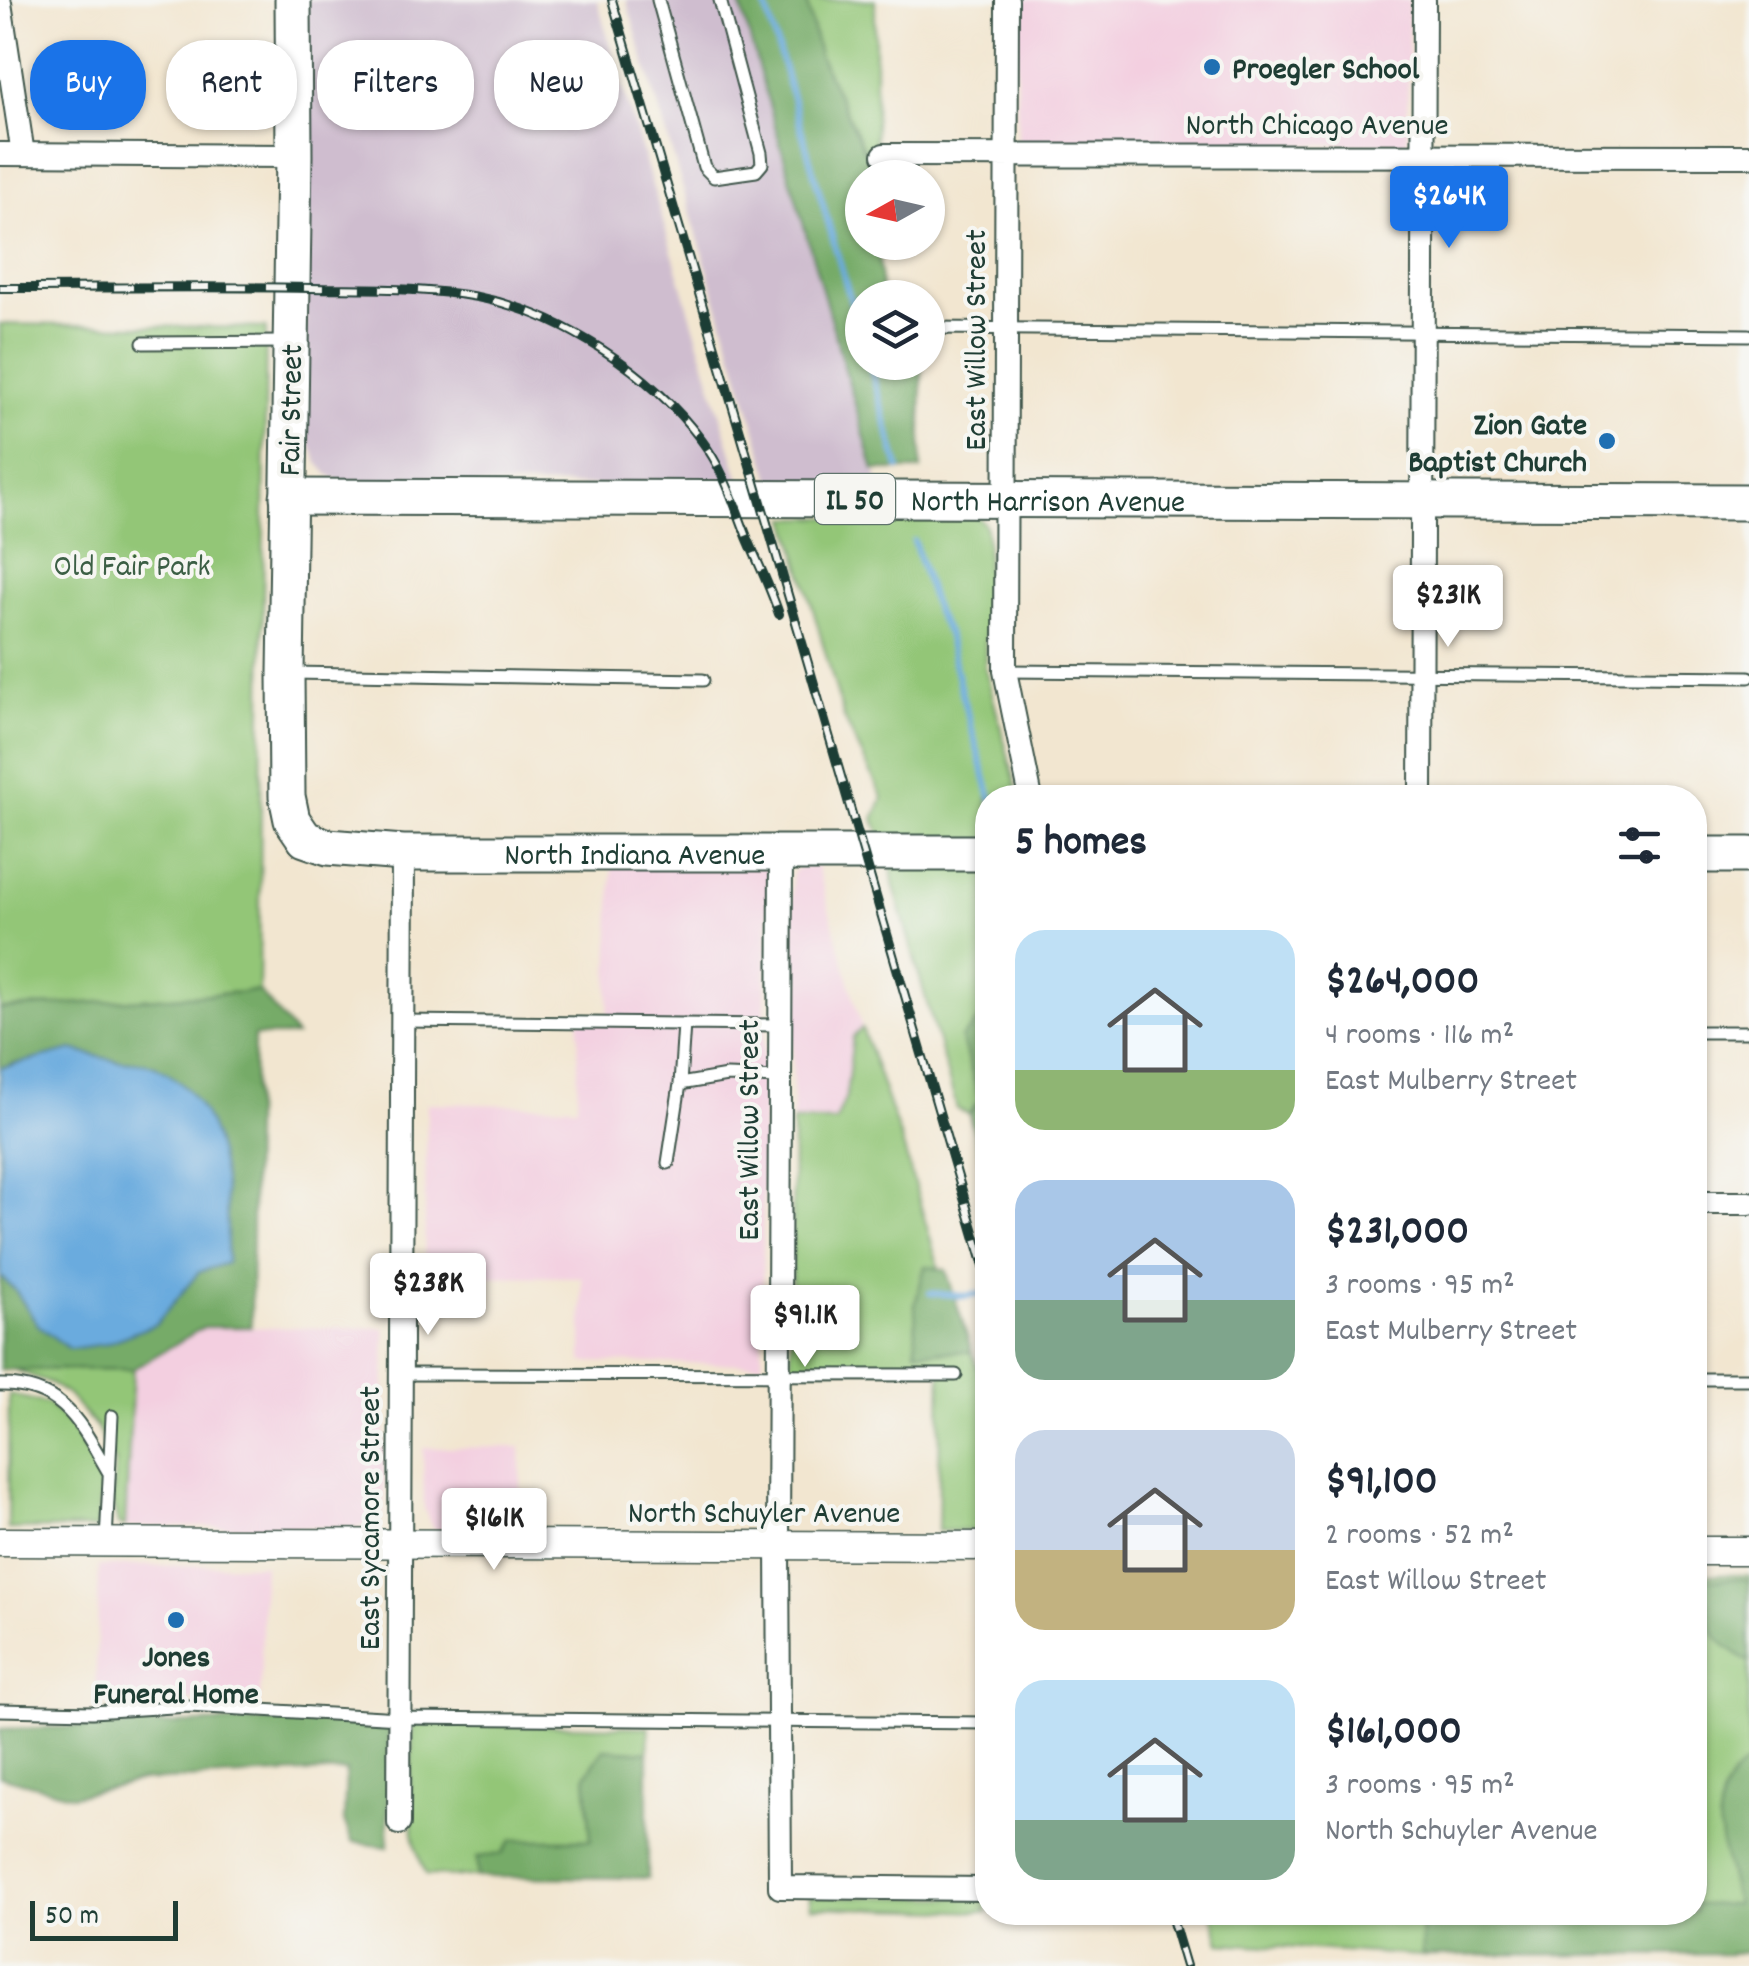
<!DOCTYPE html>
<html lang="en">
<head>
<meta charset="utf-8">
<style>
	body { margin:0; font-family:Dekko,sans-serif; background:#f2f2f3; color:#1f2937; height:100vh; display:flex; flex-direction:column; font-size:38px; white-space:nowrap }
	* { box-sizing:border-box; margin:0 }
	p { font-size:32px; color:#747a83 }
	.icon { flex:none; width:55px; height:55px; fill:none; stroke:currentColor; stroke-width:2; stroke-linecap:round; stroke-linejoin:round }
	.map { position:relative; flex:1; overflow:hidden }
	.side { position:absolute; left:975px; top:785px; width:732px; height:1140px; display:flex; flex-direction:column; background:#fff; border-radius:40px; box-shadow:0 2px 8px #0004 }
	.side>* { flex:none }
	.top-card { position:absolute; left:30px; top:40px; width:795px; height:90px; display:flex; gap:20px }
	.needle { width:65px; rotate:262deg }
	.fabs { position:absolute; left:845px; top:160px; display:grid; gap:20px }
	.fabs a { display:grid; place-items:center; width:100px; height:100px; border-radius:50%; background:#fff; box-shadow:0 2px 8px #0004; font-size:50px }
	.scale { position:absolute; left:30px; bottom:25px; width:148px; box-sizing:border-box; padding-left:10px; border:5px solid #1f3d34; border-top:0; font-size:28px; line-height:35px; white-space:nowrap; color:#1f3d34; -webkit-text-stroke:8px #f6f6f2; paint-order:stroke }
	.price { position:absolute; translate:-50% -85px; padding:0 22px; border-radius:10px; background:#fff; color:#222; font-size:32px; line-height:65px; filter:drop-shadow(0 2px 5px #0008) }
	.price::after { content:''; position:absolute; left:50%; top:60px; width:30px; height:22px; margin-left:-15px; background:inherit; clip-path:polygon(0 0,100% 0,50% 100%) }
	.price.active { background:#1a73e8; color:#fff }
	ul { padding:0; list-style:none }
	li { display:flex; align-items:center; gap:30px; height:250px; padding:0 40px }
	li span { display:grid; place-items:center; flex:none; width:280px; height:200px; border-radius:30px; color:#555 }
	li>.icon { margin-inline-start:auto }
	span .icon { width:120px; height:120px; fill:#fffc; stroke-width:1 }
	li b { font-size:42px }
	h2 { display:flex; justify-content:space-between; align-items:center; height:120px; padding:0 40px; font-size:42px }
	.tag { padding:0 35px; border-radius:40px; background:#fff; box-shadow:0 2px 8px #0004; font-size:35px; line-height:90px }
	.tag.active { background:#1a73e8; color:#fff }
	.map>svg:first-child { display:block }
	.built { fill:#f3cfe0 }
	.industrial { fill:#cfbdcf }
	.green { fill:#93c677; stroke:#598256; stroke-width:2.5 }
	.forest { fill:#76ab68; stroke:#4a744e; stroke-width:2.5 }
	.water { fill:#6aabde; stroke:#447489; stroke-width:2.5 }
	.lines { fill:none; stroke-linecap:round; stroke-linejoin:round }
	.stream { stroke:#6aabde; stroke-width:6 }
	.service-casing { stroke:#3f564b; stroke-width:15 }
	.minor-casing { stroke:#3f564b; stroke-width:26 }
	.tertiary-casing { stroke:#3f564b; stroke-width:31 }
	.primary-casing { stroke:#3f564b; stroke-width:39 }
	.service { stroke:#fff; stroke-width:11 }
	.minor { stroke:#fff; stroke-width:22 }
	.tertiary { stroke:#fff; stroke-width:28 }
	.primary { stroke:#fff; stroke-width:35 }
	.rail-casing { stroke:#1f3d34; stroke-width:10 }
	.rail { stroke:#f6f6f2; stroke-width:6; stroke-dasharray:19; stroke-linecap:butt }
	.poi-dot { fill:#1f6fb2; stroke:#f6f6f2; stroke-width:4 }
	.labels { text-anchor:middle; stroke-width:8; stroke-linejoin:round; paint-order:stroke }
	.shield { fill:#f6f6f2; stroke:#60746d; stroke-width:2.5 }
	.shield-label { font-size:30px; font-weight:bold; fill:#1f3d34 }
	.poi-label { font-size:32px; font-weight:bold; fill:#1f3d34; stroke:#f6f6f2; text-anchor:start }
	.street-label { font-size:32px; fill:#1f3d34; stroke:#f6f6f2 }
	.park-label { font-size:32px; fill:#3c5f45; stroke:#f6f6f2 }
</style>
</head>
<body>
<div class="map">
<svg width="1749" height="1966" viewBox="0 0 1749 1966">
	<rect width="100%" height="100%" fill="#f6f6f2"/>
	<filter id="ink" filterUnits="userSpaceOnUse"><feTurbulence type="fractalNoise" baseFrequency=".01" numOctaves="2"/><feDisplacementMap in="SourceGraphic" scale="20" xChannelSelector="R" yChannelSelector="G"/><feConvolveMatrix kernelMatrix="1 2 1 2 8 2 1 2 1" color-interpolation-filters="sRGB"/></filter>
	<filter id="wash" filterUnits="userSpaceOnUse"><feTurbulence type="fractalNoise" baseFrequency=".0048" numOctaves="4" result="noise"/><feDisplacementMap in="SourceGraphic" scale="40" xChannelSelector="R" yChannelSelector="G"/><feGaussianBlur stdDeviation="2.25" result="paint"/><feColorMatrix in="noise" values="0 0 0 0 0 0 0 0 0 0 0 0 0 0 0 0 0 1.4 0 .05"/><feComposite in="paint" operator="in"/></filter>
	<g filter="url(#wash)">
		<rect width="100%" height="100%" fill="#f2e6d0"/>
		<path class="built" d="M1015,0H1409L1407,141L1401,144L1021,145L1018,143Z
			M612,864L765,867L769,873L764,1042L762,1364L582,1362V1277L424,1276L427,1103L577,1106L579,1016L608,1014Z
			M817,866L862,1028L853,1037L846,1097L836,1121H793L792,874L796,869Z
			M204,1327L385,1328L384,1510L382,1519L377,1524L358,1527H125L133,1369Z
			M521,1447V1531L437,1530L431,1526L424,1508L423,1448Z
			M264,1565L260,1703L189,1700L95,1704L99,1566Z"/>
		<path class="industrial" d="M307,0H597L742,487L346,484L329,475L318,463L310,443L304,421Z
			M626,0H739L880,487L773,486Z"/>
		<path class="green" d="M806,0H875V174L819,55Z
			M0,324L266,328L259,991L0,1009Z
			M973,516C985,520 986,525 987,538L985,667L1019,797L988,798L987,840L882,839L874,819L883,798L844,718L787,518Z
			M891,865H987V1012L962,1038L980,1101L969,1114L957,1109L893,883Z
			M862,1028L901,1139L939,1268L925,1267L915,1305L917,1351L972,1352L987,1395V1531H938L941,1368L791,1367L793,1121H836L846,1097L853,1037Z
			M133,1369L125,1527L118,1524L112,1501L115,1463L96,1427L68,1395L48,1382L15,1370Z
			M9,1394L48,1404L71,1426L89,1456L101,1485L98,1528L8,1529Z
			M1695,1575H1749V1952L1729,1954L1422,1956L1220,1943L1212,1913L1695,1912Z
			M413,1724L649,1727L648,1752L604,1749L586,1775L591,1840H513L502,1854L478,1857V1877L427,1875C402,1830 412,1775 413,1724Z
			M809,1896L987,1898V1912L811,1907Z"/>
		<path class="forest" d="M739,0H806L819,55L875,174V177L862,178V242L878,243L882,297L862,298V362L922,363L921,470H874Z
			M259,991L296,1036H254L251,1327H204L133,1369L0,1370V1276L15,1290L39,1326L156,1324L199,1272L226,1263L154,1065L113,1060L15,1063L0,1068V1009Z
			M987,1012V1184L969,1114L980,1100L961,1038Z
			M925,1266L946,1270L972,1352L916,1351L915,1305Z
			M1749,1579V1662C1721,1642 1707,1639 1708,1602L1695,1594V1580Z
			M299,1720L389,1723L388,1847L352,1842L344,1821L346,1771L142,1781L73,1796L0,1776V1729Z
			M604,1749L648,1752V1878L478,1877L477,1857L502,1854L512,1840H591L586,1775Z
			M1749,1762V1952L1729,1954L1422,1956L1421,1913L1695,1912V1905L1736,1904C1729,1864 1705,1818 1731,1779C1735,1772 1743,1767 1749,1762Z"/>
		<path class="water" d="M72,1050C87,1054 103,1058 118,1061C130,1062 146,1061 157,1067C227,1102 228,1195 227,1263L199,1272L156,1324L105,1344L69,1349L39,1326L15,1290L0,1276V1068Z"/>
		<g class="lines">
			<path class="stream" d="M764,0L862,340
				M869,362L899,468
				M914,541L935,610L947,633L961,691L991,798
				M930,1293L964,1296L988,1293"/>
		</g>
	</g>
	<g filter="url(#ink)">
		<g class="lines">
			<defs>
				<path id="service" d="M658,0L704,167L714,177L756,171L762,164L761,153L720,0
					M928,328L1749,335
					M143,343L286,342
					M1005,671L1749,677
					M293,673L703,680
					M403,1021L780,1025
					M1695,1032H1749
					M680,1084L684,1024
					M668,1163L680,1084L727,1076L780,1078
					M401,1374L956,1375
					M1695,1379H1749
					M0,1385C64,1384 81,1425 109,1473
					M106,1542L112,1416
					M0,1710L92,1712L189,1706L400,1718L988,1723"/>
				<path id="minor" d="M1007,0L1005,671L1031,798
					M0,3L23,154
					M0,154L294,156
					M884,155L1749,156
					M1421,798L1424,0
					M781,852L778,1546L780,1887L988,1889
					M1695,1203H1749
					M399,1823L403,853"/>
				<path id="tertiary" d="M0,1542L988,1546
					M1695,1551H1749"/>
				<g id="primary">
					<path id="s1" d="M293,0L294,156L286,673L287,796L292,820L305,839L328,847L403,853H988"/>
					<path id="s2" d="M288,497L1749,502"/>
					<path d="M1695,855H1749"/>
				</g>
			</defs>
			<use href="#service" class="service-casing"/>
			<use href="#minor" class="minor-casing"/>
			<use href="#tertiary" class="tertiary-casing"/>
			<use href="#primary" class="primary-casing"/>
			<use href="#service" class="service"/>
			<use href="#minor" class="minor"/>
			<use href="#tertiary" class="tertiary"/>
			<use href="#primary" class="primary"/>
			<defs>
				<path id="rail" d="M612,0L760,499L988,1280
					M0,288C104,288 207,286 311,288C366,289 422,287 477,297C561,313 652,373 702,441C724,470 734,504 747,537C758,563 770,587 779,614
					M1170,1912L1186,1966"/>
			</defs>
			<use href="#rail" class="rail-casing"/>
			<use href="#rail" class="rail"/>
		</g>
	</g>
	<g class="poi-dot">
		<circle cx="1212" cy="67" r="10"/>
		<circle cx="1607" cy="441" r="10"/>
		<circle cx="176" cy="1620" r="10"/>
	</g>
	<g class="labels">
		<rect class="shield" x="815" y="474" width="80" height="50" rx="8"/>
		<g class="shield-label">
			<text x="855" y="509">IL 50</text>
		</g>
		<g class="poi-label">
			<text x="1232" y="78">Proegler School</text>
			<text x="1587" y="434" text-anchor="end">Zion Gate<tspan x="1587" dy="37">Baptist Church</tspan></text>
			<text x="176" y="1666" text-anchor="middle">Jones<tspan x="176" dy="37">Funeral Home</tspan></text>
		</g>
		<g class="street-label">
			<text x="1317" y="134">North Chicago Avenue</text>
			<text transform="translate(974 340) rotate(-90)" y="11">East Willow Street</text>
			<text transform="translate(289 410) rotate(-89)" y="11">Fair Street</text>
			<text dy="11" stroke="none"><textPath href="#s2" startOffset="760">North Harrison Avenue</textPath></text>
			<text dy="11" stroke="none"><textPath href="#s1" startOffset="1175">North Indiana Avenue</textPath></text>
			<text transform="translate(747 1130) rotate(-90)" y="11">East Willow Street</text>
			<text x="764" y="1522">North Schuyler Avenue</text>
			<text transform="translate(368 1518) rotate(-90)" y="11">East Sycamore Street</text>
		</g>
		<g class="park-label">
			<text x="132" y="575">Old Fair Park</text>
		</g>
	</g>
</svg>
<div class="fabs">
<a><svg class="needle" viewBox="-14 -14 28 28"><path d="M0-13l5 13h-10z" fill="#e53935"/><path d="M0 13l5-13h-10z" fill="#747a83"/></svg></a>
<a><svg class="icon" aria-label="layers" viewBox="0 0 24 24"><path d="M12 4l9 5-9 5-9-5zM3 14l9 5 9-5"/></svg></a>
</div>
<div class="scale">50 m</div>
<b class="price active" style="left:1449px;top:251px">$264K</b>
<b class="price" style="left:1448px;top:650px">$231K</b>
<b class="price" style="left:428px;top:1338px">$238K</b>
<b class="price" style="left:805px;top:1370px">$91.1K</b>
<b class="price" style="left:494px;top:1573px">$161K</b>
<div class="top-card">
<a class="tag active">Buy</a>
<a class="tag">Rent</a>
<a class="tag">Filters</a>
<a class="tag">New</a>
</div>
<section class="side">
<h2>5 homes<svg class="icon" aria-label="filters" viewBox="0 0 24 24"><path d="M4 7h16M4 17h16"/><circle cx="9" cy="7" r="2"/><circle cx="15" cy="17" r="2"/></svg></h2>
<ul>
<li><span style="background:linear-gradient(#bfe0f5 70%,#8fb573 0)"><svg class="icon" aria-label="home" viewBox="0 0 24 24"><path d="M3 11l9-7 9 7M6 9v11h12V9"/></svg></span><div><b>$264,000</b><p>4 rooms · 116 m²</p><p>East Mulberry Street</p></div></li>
<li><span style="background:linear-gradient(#a9c7e8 60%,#7fa58c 0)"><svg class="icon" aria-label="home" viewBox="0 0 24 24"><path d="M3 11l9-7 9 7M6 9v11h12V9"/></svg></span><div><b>$231,000</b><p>3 rooms · 95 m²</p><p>East Mulberry Street</p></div></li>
<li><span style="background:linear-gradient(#c9d6e8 60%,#c2b280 0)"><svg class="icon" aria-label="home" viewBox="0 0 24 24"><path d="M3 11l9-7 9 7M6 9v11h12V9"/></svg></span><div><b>$91,100</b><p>2 rooms · 52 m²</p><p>East Willow Street</p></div></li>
<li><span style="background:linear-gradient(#bfe0f5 70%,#7fa58c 0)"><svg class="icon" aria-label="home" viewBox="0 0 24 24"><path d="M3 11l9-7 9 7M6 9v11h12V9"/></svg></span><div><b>$161,000</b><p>3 rooms · 95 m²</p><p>North Schuyler Avenue</p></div></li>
</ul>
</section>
</div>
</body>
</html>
